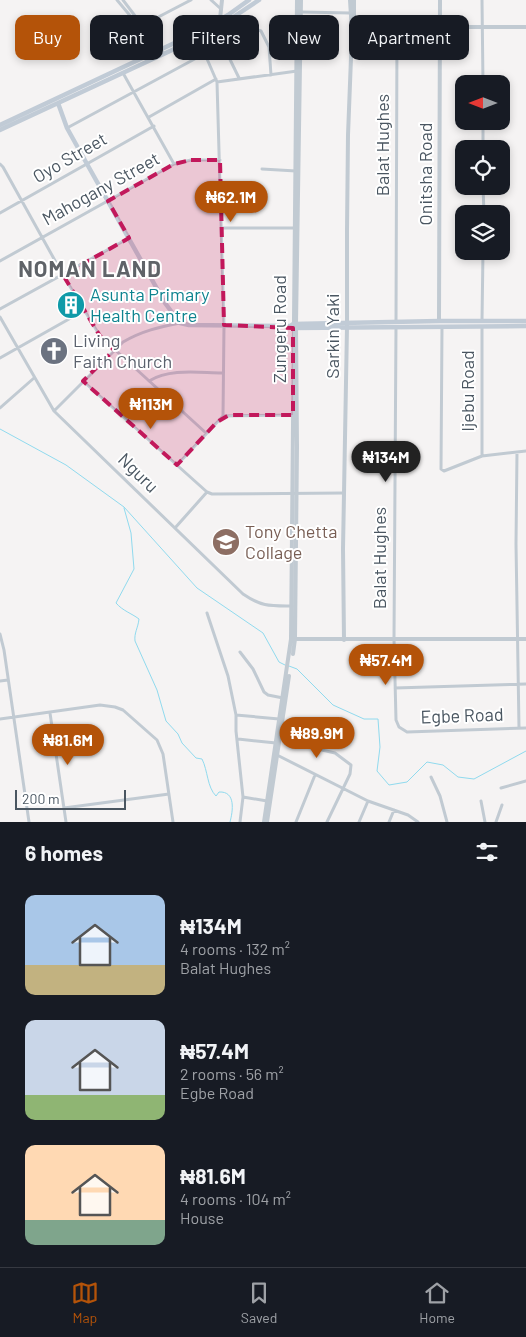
<!DOCTYPE html>
<html lang="en">
<head>
<meta charset="utf-8">
<style>
	body { margin:0; font-family:Barlow,sans-serif; background:#242831; color:#f1f3f6; height:100vh; display:flex; flex-direction:column; font-size:19px; white-space:nowrap }
	* { box-sizing:border-box; margin:0 }
	p { font-size:16px; color:#9ea1a6 }
	.icon { flex:none; width:28px; height:28px; fill:none; stroke:currentColor; stroke-width:2; stroke-linecap:round; stroke-linejoin:round }
	.map { position:relative; height:822px; overflow:hidden }
	.side { display:flex; flex-direction:column; background:#171b24; flex:1 }
	.side>* { flex:none }
	.top-card { position:absolute; left:15px; top:15px; width:496px; height:45px; display:flex; gap:10px }
	.needle { width:32px; rotate:270deg }
	.fabs { position:absolute; left:455px; top:75px; display:grid; gap:10px }
	.fabs a { display:grid; place-items:center; width:55px; height:55px; border-radius:10px; background:#171b24; box-shadow:0 2px 8px #0003; font-size:25px }
	.scale { position:absolute; left:15px; bottom:12px; width:111px; box-sizing:border-box; padding-left:5px; border:2px solid #4a5661; border-top:0; font-size:14px; line-height:18px; white-space:nowrap; color:#4a5661; -webkit-text-stroke:4px #fff; paint-order:stroke }
	.price { position:absolute; translate:-50% -42px; padding:0 11px; border-radius:18px; background:#b45309; color:#fff; font-size:16px; line-height:32px; filter:drop-shadow(0 1px 2px #0008) }
	.price::after { content:''; position:absolute; left:50%; top:30px; width:15px; height:11px; margin-left:-8px; background:inherit; clip-path:polygon(0 0,100% 0,50% 100%) }
	.price.active { background:#222; color:#fff }
	ul { padding:0; list-style:none }
	li { display:flex; align-items:center; gap:15px; height:125px; padding:0 25px }
	li span { display:grid; place-items:center; flex:none; width:140px; height:100px; border-radius:10px; color:#555 }
	li>.icon { margin-inline-start:auto }
	span .icon { width:60px; height:60px; fill:#fffc; stroke-width:1 }
	li b { font-size:21px }
	h2 { display:flex; justify-content:space-between; align-items:center; height:60px; padding:0 25px; font-size:21px }
	.pill { padding:0 18px; border-radius:10px; background:#171b24; box-shadow:0 2px 8px #0003; font-size:18px; line-height:45px }
	.pill.active { background:#b45309; color:#fff }
	.tabs { display:flex; justify-content:space-around; align-items:center; height:70px; border-top:1px solid #363941; background:#171b24; font-size:14px; color:#9ea1a6 }
	.tabs a { display:grid; justify-items:center; gap:2px }
	.tabs .active { color:#b45309 }
	.map>svg:first-child { display:block }
	.lines { fill:none; stroke-linecap:round; stroke-linejoin:round }
	.stream { stroke:#90daee; stroke-width:1 }
	.minor { stroke:#c1cad2; stroke-width:3 }
	.tertiary { stroke:#c1cad2; stroke-width:4 }
	.secondary { stroke:#c1cbd6; stroke-width:4.5 }
	.marked { fill:#c2185b; fill-opacity:0.2; stroke:#c2185b; stroke-width:4; stroke-dasharray:10 6; stroke-linejoin:round }
	.labels { text-anchor:middle; stroke-width:4; stroke-linejoin:round; paint-order:stroke }
	.street-label { font-size:18px; fill:#4a5661; stroke:#fff }
	.culture-label { font-size:18px; fill:#0d838f; stroke:#fff; text-anchor:start }
	.worship-label { font-size:18px; fill:#5b616d; stroke:#fff; text-anchor:start }
	.education-label { font-size:18px; fill:#785e54; stroke:#fff; text-anchor:start }
	.district-label { font-size:22px; font-weight:bold; letter-spacing:1px; fill:#5f6368; stroke:#fff }
</style>
</head>
<body>
<div class="map">
<svg width="526" height="822" viewBox="0 0 526 822">
	<rect width="100%" height="100%" fill="#f5f3f3"/>
	<g class="lines">
		<path class="stream" d="M0,429L66,465L124,507L197,588L263,633L279,662L285,665
			M124,508L131,533L134,569L116,603C123,611 131,613 139,619C138,628 134,633 135,641L157,690L166,721L178,734L182,743L196,758L202,759C208,771 207,787 216,796L219,792C236,791 233,811 230,822
			M289,666L297,669L333,705L364,719H378L380,747L377,771L389,785L407,782L427,762L443,765L458,777L474,779L526,751"/>
		<path class="minor" d="M117,0L143,31L159,56
			M123,0L164,54
			M211,0L221,9
			M482,0L483,84
			M301,12L350,13
			M143,25L191,0
			M198,38L217,82L224,325L223,416
			M222,43L239,78
			M123,73L174,164
			M217,82L297,71
			M149,117L216,79
			M483,121V149
			M67,128L252,28L261,31L269,47L271,75
			M0,164L3,167L63,275L100,336L206,433
			M262,169L296,171
			M483,186L484,214
			M0,213L154,126
			M222,228H295
			M0,261L174,164L191,160H220
			M0,309L129,238
			M0,317L54,411L243,594C262,607 270,606 292,606
			M482,321L483,251
			M396,322L397,28
			M396,327L394,639L396,720L399,727L407,732L526,728
			M442,327L441,469L444,471L482,456L526,451
			M482,327V456
			M0,358L85,310
			M83,381L207,492L212,494L344,493
			M149,381C171,368 199,373 223,373
			M0,408L34,378
			M54,411L123,342C142,331 159,327 180,323
			M517,452L516,544L519,728
			M177,465L223,416L293,415
			M175,528L207,492
			M207,613L228,676L236,715V731L243,797L240,822
			M0,634L4,650L29,822
			M240,652L253,669L264,692L268,695L283,698
			M0,681L8,680
			M395,688L526,684
			M50,713L66,822
			M236,715L279,719
			M0,719L100,705L115,707L123,710L157,740L163,754L173,822
			M281,733L301,740L313,748L335,753L351,765L350,774L327,822
			M238,739L276,743
			M277,755L368,801L408,815L418,822
			M431,777L440,796L447,822
			M501,788L526,781
			M243,797L267,801
			M481,801L485,822
			M64,808L169,794
			M296,822L315,775
			M359,822L368,801
			M389,822L394,810
			M496,822L502,805"/>
		<path class="tertiary" d="M220,19L222,0
			M351,28L361,27H526
			M353,30L354,24V0
			M439,321L440,0
			M294,639H526
			M344,640L343,549L347,327V230L348,135L352,32L350,0
			M293,654L295,639L297,447L296,324L301,0
			M264,822L291,639L297,0
			M267,822L289,676"/>
		<path class="secondary" d="M58,103L67,128L87,164L165,303L180,323L189,325L290,326L293,324L439,321H526
			M0,125L200,31L228,15L249,0
			M0,130L198,38L223,24L259,0
			M290,326L293,328L526,326"/>
	</g>
	<path class="marked" d="M191,160H220L224,325L293,328V415H229L217,422L177,465L83,381L114,350L100,336L63,275L129,238L108,201L174,164Z"/>
	<defs>
		<symbol id="building-disc" viewBox="-11 -11 22 22"><circle r="9.5" fill="#0f9aa8" stroke="#fff"/><path d="M-4-6H4V6H1V3H-1V6H-4ZM-2.5-4.3h1.7v1.8h-1.7ZM.8-4.3h1.7v1.8H.8ZM-2.5-1h1.7V.8h-1.7ZM.8-1h1.7V.8H.8Z" fill="#fff"/></symbol>
		<symbol id="church-disc" viewBox="-11 -11 22 22"><circle r="9.5" fill="#6b7280" stroke="#fff"/><path d="M-1.2-6h2.4v3.5h3.3v2.4h-3.3V6h-2.4V-.1h-3.3v-2.4h3.3Z" fill="#fff"/></symbol>
		<symbol id="school-disc" viewBox="-11 -11 22 22"><circle r="9.5" fill="#8d6e63" stroke="#fff"/><path d="M0-5L7-2L0 1L-7-2ZM-4 1L0 2.5L4 1V4Q0 6-4 4Z" fill="#fff"/></symbol>
	</defs>
	<g fill-rule="evenodd">
		<use href="#building-disc" x="55" y="289" width="32" height="32"/>
		<use href="#church-disc" x="38" y="335" width="32" height="32"/>
		<use href="#school-disc" x="210" y="526" width="32" height="32"/>
	</g>
	<g class="labels">
		<g class="street-label">
			<text transform="translate(383 145) rotate(-90)" y="6">Balat Hughes</text>
			<text transform="translate(70 158) rotate(-30)" y="6">Oyo Street</text>
			<text transform="translate(426 174) rotate(-90)" y="6">Onitsha Road</text>
			<text transform="translate(101 189) rotate(-29)" y="6">Mahogany Street</text>
			<text transform="translate(280 329) rotate(-90)" y="6">Zungeru Road</text>
			<text transform="translate(333 336) rotate(-90)" y="6">Sarkin Yaki</text>
			<text transform="translate(468 391) rotate(-90)" y="6">Ijebu Road</text>
			<text transform="translate(138 473) rotate(44)" y="6">Nguru</text>
			<text transform="translate(380 558) rotate(-90)" y="6">Balat Hughes</text>
			<text transform="translate(462 716) rotate(-2)" y="6">Egbe Road</text>
		</g>
		<g class="culture-label">
			<text x="90" y="301">Asunta Primary<tspan x="90" dy="21">Health Centre</tspan></text>
		</g>
		<g class="worship-label">
			<text x="73" y="347">Living<tspan x="73" dy="21">Faith Church</tspan></text>
		</g>
		<g class="education-label">
			<text x="245" y="538">Tony Chetta<tspan x="245" dy="21">Collage</tspan></text>
		</g>
		<g class="district-label">
			<text x="90" y="277">NOMAN LAND</text>
		</g>
	</g>
</svg>
<div class="fabs">
<a><svg class="needle" viewBox="-14 -14 28 28"><path d="M0-13l5 13h-10z" fill="#e53935"/><path d="M0 13l5-13h-10z" fill="#9ea1a6"/></svg></a>
<a><svg class="icon" aria-label="locate" viewBox="0 0 24 24"><circle cx="12" cy="12" r="6"/><path d="M12 2v4M12 18v4M2 12h4M18 12h4"/></svg></a>
<a><svg class="icon" aria-label="layers" viewBox="0 0 24 24"><path d="M12 4l9 5-9 5-9-5zM3 14l9 5 9-5"/></svg></a>
</div>
<div class="scale">200 m</div>
<b class="price" style="left:231px;top:223px">₦62.1M</b>
<b class="price" style="left:151px;top:430px">₦113M</b>
<b class="price active" style="left:386px;top:483px">₦134M</b>
<b class="price" style="left:386px;top:686px">₦57.4M</b>
<b class="price" style="left:317px;top:759px">₦89.9M</b>
<b class="price" style="left:68px;top:766px">₦81.6M</b>
<div class="top-card">
<a class="pill active">Buy</a>
<a class="pill">Rent</a>
<a class="pill">Filters</a>
<a class="pill">New</a>
<a class="pill">Apartment</a>
</div>
</div>
<section class="side">
<h2>6 homes<svg class="icon" aria-label="filters" viewBox="0 0 24 24"><path d="M4 7h16M4 17h16"/><circle cx="9" cy="7" r="2"/><circle cx="15" cy="17" r="2"/></svg></h2>
<ul>
<li><span style="background:linear-gradient(#a9c7e8 70%,#c2b280 0)"><svg class="icon" aria-label="home" viewBox="0 0 24 24"><path d="M3 11l9-7 9 7M6 9v11h12V9"/></svg></span><div><b>₦134M</b><p>4 rooms · 132 m²</p><p>Balat Hughes</p></div></li>
<li><span style="background:linear-gradient(#c9d6e8 75%,#8fb573 0)"><svg class="icon" aria-label="home" viewBox="0 0 24 24"><path d="M3 11l9-7 9 7M6 9v11h12V9"/></svg></span><div><b>₦57.4M</b><p>2 rooms · 56 m²</p><p>Egbe Road</p></div></li>
<li><span style="background:linear-gradient(#ffd9b3 75%,#7fa58c 0)"><svg class="icon" aria-label="home" viewBox="0 0 24 24"><path d="M3 11l9-7 9 7M6 9v11h12V9"/></svg></span><div><b>₦81.6M</b><p>4 rooms · 104 m²</p><p>House</p></div></li>
</ul>
</section>
<nav class="tabs">
<a class="active"><svg class="icon" aria-label="map" viewBox="0 0 24 24"><path d="M3 6l6-2 6 2 6-2v14l-6 2-6-2-6 2zM9 4v14M15 6v14"/></svg>Map</a>
<a><svg class="icon" aria-label="saved" viewBox="0 0 24 24"><path d="M7 4h10v16l-5-4-5 4z"/></svg>Saved</a>
<a><svg class="icon" aria-label="home" viewBox="0 0 24 24"><path d="M3 11l9-7 9 7M6 9v11h12V9"/></svg>Home</a>
</nav>
</body>
</html>
